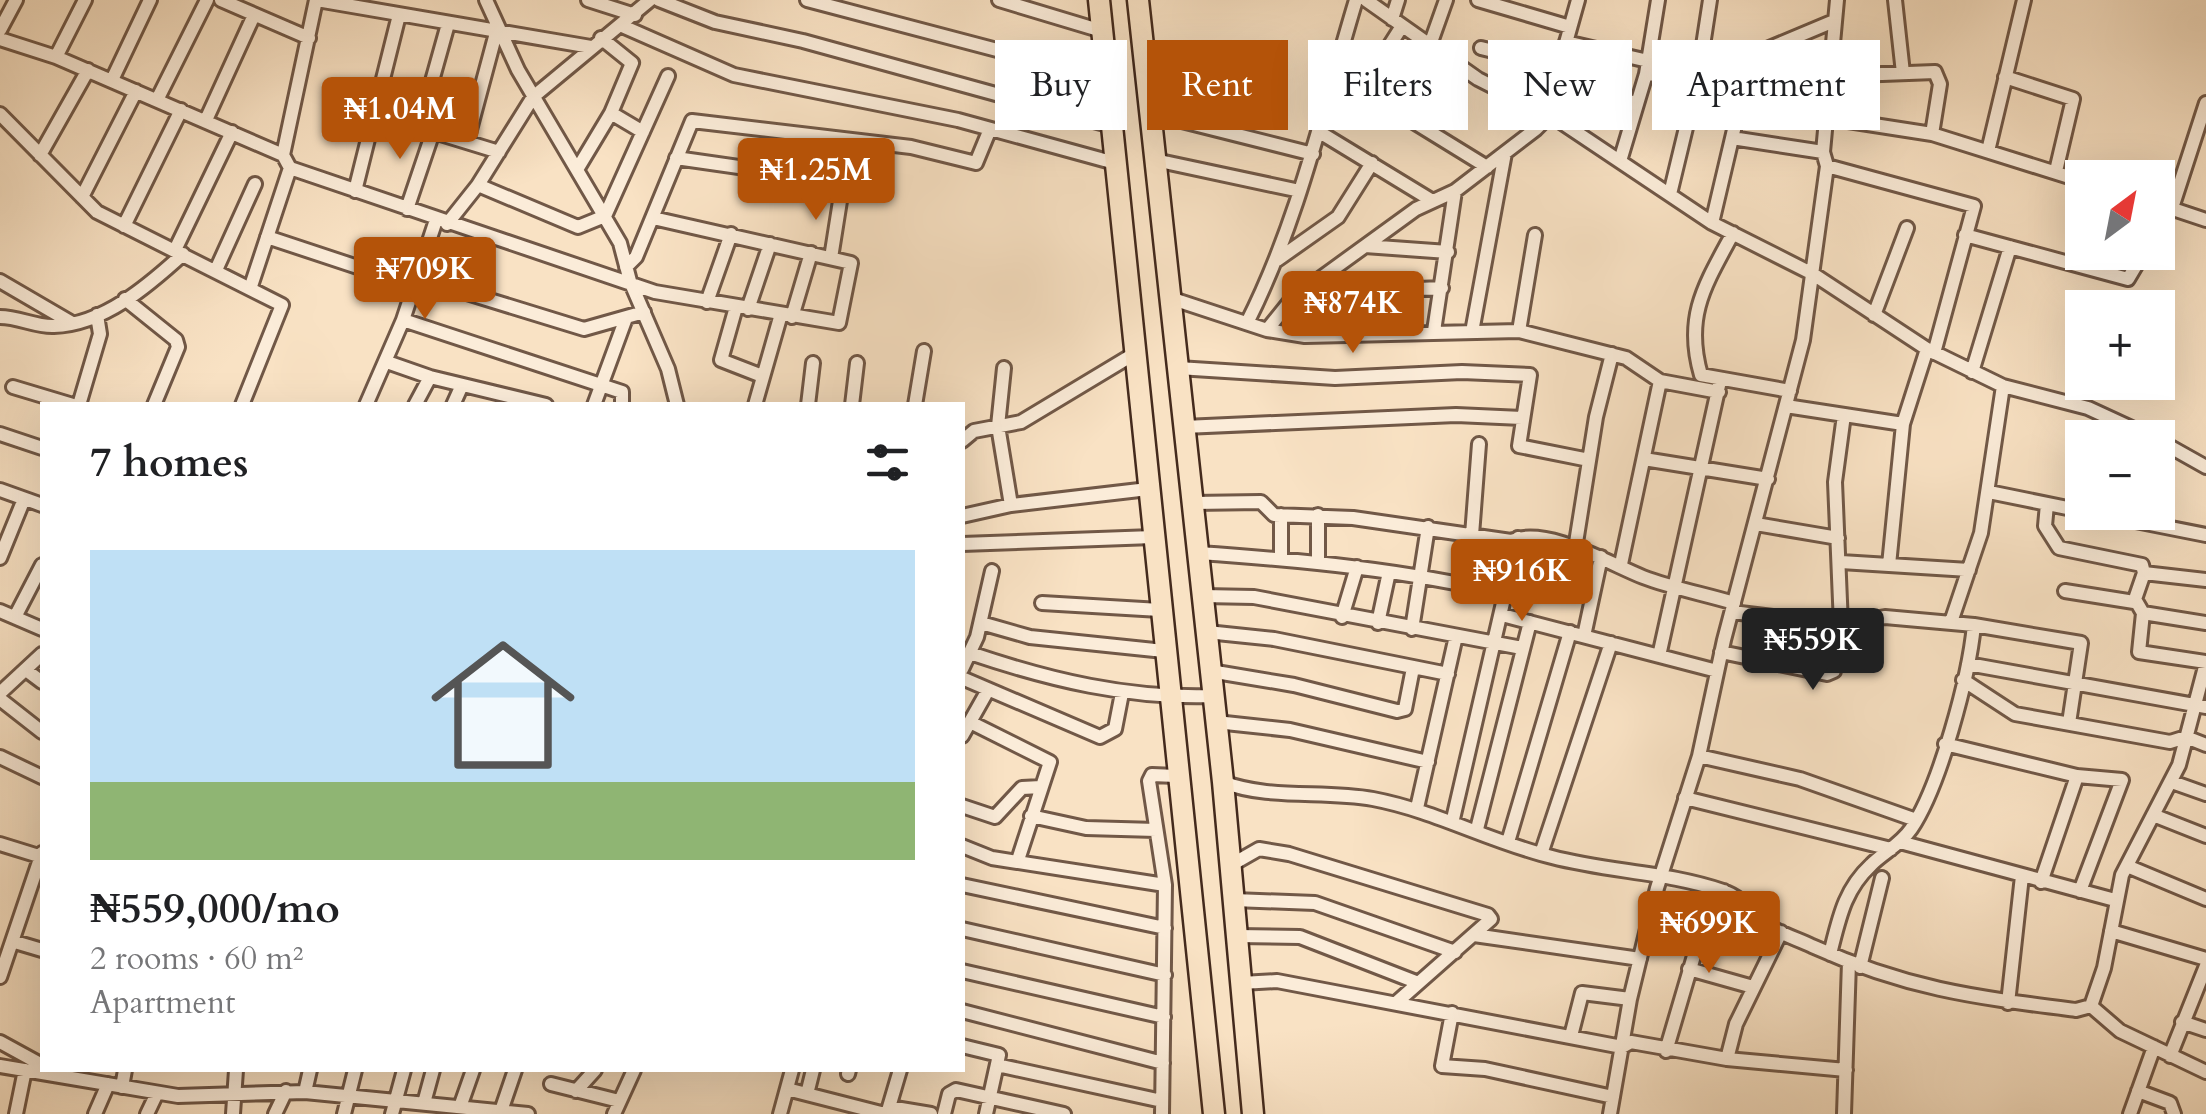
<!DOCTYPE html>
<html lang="en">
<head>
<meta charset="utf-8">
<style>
	body { margin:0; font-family:Cardo,serif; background:#f6f6f6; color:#202124; height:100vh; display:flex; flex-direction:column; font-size:38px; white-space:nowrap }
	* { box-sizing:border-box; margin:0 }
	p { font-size:32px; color:#757577 }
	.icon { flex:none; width:55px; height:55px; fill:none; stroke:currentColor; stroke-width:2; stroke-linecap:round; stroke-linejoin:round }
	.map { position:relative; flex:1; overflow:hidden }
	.sheet { position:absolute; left:40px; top:402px; width:925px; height:670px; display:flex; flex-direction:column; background:#fff; border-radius:0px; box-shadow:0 10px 40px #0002 }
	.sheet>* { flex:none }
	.guide { position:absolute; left:995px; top:40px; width:950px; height:90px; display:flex; gap:20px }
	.needle { width:65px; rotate:32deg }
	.buttons { position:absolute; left:2065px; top:160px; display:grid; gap:20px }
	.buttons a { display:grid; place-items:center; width:110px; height:110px; border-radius:0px; background:#fff; box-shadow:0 10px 40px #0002; font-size:50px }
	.price { position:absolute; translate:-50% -85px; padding:0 22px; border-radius:10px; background:#b45309; color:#fff; font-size:32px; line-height:65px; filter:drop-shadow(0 2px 5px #0008) }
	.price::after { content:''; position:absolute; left:50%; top:60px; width:30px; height:22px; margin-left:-15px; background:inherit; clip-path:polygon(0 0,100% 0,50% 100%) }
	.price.active { background:#222; color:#fff }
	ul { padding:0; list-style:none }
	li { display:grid; align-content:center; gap:20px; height:530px; padding:0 50px }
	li+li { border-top:2px solid #e0e0e0 }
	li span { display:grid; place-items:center; height:310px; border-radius:0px; color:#555 }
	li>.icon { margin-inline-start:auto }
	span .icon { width:180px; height:180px; fill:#fffc; stroke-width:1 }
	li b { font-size:42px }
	h2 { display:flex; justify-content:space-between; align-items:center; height:120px; padding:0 50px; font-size:42px }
	.tag { padding:0 35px; border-radius:0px; background:#fff; box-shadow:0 10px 40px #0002; font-size:35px; line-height:90px }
	.tag.active { background:#b45309; color:#fff }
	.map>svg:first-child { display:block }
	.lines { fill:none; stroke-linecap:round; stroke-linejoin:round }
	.street-casing { stroke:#715847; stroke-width:18 }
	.primary-casing { stroke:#442a1d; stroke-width:25 }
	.street { stroke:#fbecd9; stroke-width:12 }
	.primary { stroke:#f9e2c4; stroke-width:20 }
</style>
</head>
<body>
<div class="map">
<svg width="2206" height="1114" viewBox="0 0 2206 1114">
	<rect width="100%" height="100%" fill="#f9e2c4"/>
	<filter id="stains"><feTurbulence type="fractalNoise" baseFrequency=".002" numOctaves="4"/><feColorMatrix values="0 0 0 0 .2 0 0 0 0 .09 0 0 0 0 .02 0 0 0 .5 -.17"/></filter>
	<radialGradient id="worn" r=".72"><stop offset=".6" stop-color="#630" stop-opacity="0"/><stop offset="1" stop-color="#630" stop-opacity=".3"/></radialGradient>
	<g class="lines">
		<defs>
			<path id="street" d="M221,0L309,38
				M317,0L591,47
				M486,0L518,70L620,243L630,281L668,369L677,405
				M588,0L635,15
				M659,0L715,22L803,41L1112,126
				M807,0L1107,79
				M999,0L1102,31
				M1366,0L1478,79L1555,118L1712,223L1813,274L1927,349L2003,386L2088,408L2153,438
				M1478,0L1570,27
				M1895,0L1903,73
				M1392,19L1398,0
				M620,25L734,75L958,120L1115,163
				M0,30L16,0
				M0,39L56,57L283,155
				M1566,42L1648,61
				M1430,45L1446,0
				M1481,48L1559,67
				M56,57L85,0
				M1336,74L1487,167
				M1646,74L1698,78L1834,21
				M1829,76L1935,72L1940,84L1932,134
				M2005,77L2073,99L2056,171
				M112,80L150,0
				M1554,86L1637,103
				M1362,89L1402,26
				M157,100L207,0
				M611,113L643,132
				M1150,113L1313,154
				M0,114L97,212L282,305L242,405
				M375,114L499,152
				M1409,117L1450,60
				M1829,118L1932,134L2082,181
				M206,120L254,15
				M420,124L448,24
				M1321,133L1431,200
				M1732,138L1823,152
				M467,141L496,33
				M1988,151L2024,0
				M40,155L88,70
				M676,158L843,182L831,258
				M1155,160L1300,191
				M1620,161L1646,74L1658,0
				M1827,166L1974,206L1934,353
				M290,168L655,292L839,323L851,263L653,218
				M578,168L611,113L632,63L601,38
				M478,185L578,227L605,216L668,76
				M355,191L399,15
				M1670,194L1698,78L1710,0
				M82,197L136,91
				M2158,204L2206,220
				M2172,208L2206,103
				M407,209L434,129
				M1712,223L1741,100L1828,87
				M2158,223L2166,206
				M447,224L478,185L533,97L650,0
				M124,226L181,110
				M1733,233C1705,285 1684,316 1701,375L1790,391
				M1965,235L2128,279L2144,252
				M267,237L415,286
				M1365,246L1448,252
				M175,250L232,132
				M1277,260L1338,217L1372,163
				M626,267L636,257L692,121L911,147L976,163L990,129
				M216,270L255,184
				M418,278L584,329L644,312
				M0,281L72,323
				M251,286L290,168L283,155L316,0
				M1299,294L1442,288
				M1170,298L1267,330L1305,336L1519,331L1626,358L1660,381L1719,392
				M125,299L176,340L178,347L154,405
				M707,302L731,234
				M736,307L721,360L762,376
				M748,309L770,244
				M1874,315L1907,228
				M0,317C19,317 36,327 54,326C103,325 149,285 183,254
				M792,317L811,253
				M403,320L622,392V405
				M1247,323C1299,220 1323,109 1356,0
				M1267,330L1292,299L1416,209L1455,191L1536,129L1544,121L1578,0
				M1434,331L1455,191
				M1519,331L1535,235
				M1472,332L1505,153
				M387,362L430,377L546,405
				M1004,368L998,426L1011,505
				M1178,368L1335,378L1462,372L1530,375L1519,446L1589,460
				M1972,372L2010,247
				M13,387L73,405
				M79,405L100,334L97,315
				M366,405L403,320L436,220
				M415,405L430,377
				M453,405L462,385
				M594,405L626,318
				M755,405L781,314
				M808,405L813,363
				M852,405L857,363
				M915,405L924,351
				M1786,406L1903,424
				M1184,427L1456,415L1522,418
				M0,434L42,448
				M2158,440L2206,467
				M962,441L974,431L1021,422L1134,354
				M1644,459L1768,479
				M2158,486L2166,443
				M0,490L42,505
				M1989,492L2082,511
				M1193,503L1261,502L1274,515L1353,518L1511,541C1547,526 1610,564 1643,577C1672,588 1704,594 1734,603
				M2047,504L2045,526L2059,548L2142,565L2144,573L2206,580
				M2090,512L2206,535
				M962,516L1011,505L1148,489
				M1756,524L1838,538
				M1472,535L1479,444
				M962,544L1153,537
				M1575,549L1596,417L1612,354
				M1198,553C1302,560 1405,570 1506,594
				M0,558L24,499
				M1281,559V515
				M1318,561V515
				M1841,562L1969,570
				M1621,564L1660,381
				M1889,565L1903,424L1927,349
				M1510,577L1592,597
				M2065,591L2134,602L2144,573
				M1203,596L1254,597L1522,648
				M2136,601L2143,613L2139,652L2206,662
				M1042,603L1160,610
				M0,611L42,629
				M1732,612L1841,625L1885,617L1974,625C1969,677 1940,786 1911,829C1900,845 1884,852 1871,865C1844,890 1839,919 1830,954
				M2143,613L2206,623
				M1502,615L1717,671
				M15,617L42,565
				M1342,617L1357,567
				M1951,622L1981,533L2003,386
				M981,623L1030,637L1164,651
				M1378,623L1389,572
				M1974,625L2081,643L2069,723
				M1412,629L1428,527
				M1207,632L1274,639L1448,674
				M1584,636L1601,557
				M1721,652L1827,674L1834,671L1841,625L1835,482L1844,415
				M970,653C1050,680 1128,699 1214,696
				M1659,656L1720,381
				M1968,664L2206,707
				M962,669L977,637L992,571
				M26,670L42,682
				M1210,671L1294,685L1397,711L1405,709L1413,668
				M962,678L1100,737L1115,729L1122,693
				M1963,680L2015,714L2170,742L2186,737L2206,745
				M0,693L42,654
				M0,699L42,732
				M970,722L1050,762L1018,860
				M1216,722L1290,730L1428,762
				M962,736L988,690
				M1945,744L2077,776L2122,780L2080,891
				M1699,756L1800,779L1916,820
				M0,757L42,777
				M1223,782C1269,800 1323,790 1373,799C1436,811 1490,842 1552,857C1609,872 1668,872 1723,891C1743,898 1749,911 1764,923C1777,933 1798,939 1812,946C1907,989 1974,997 2076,1010L2091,1006
				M2172,782L2206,794
				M1685,798L1891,849
				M962,806L995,817L1022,788L1041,787
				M1417,808L1456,636
				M2153,815L2206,836
				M1031,816L1086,828L1156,830
				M1453,819L1518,538
				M1477,829L1530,622
				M1508,842L1570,632
				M1900,842L2115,900
				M0,844L42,857
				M962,846L992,858L1165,885
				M1541,854L1611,643
				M1231,865L1259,849L1289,854L1488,915L1491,919L1397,1002
				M2127,866L2206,899
				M2041,882L2077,776
				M962,885L1165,928
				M1234,900L1315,903L1455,952
				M962,929L1165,975
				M2111,931L2206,959
				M1474,935L1640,959
				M1237,936L1300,937L1416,982
				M15,942L42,950
				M1860,967L1882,878
				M1689,969L1753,987
				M962,971L1164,1017
				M0,977L42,853
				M1241,983L1277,981L1622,1047L1631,1042L1727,1059L1846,1070
				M2008,1003L2022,876
				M2091,1006L2104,968L2122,875L2179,765L2206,663
				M2091,1006L2120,1031L2206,1072
				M962,1011L1163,1063
				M1452,1013L1442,1066L1485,1069L1613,1097
				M2182,1022L2206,1030
				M1571,1036L1582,993L1630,999
				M0,1042L42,1065
				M962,1046L999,1055L986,1114
				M1666,1051L1696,949L1724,891
				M2170,1056L2206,966
				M1727,1059L1736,1024L1781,932
				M997,1065L1162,1101
				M0,1066L178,1096L305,1092L528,1114
				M848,1074L849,1070
				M551,1084L619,1101
				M122,1087L125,1070
				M787,1089L885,1114
				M576,1091L595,1070
				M2138,1091L2170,1103L2174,1114
				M305,1092L310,1070
				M807,1094L813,1070
				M424,1103L433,1070
				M460,1107L473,1070
				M889,1107L931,1114
				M501,1111L515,1070
				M16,1114L25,1070
				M95,1114L108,1084
				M147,1114L157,1093
				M233,1114L236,1070
				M275,1114L286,1091
				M344,1114L355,1070
				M392,1114L404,1070
				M614,1114L634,1070
				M780,1114L792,1070
				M887,1114L900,1070
				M944,1114L949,1094L956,1090L1064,1114
				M1162,1114L1165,885L1149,781L1152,775L1176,776
				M1610,1114L1630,999L1657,888L1699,756L1724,640L1803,340L1827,166L1823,152L1837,0
				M1844,1114L1849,962
				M2130,1114L2154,1047"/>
			<path id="primary" d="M1099,0L1214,1114
				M1138,0L1223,782L1253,1114"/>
		</defs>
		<use href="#street" class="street-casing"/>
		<use href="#primary" class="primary-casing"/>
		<use href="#street" class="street"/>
		<use href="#primary" class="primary"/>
	</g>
	<rect width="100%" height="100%" filter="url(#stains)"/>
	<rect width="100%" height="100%" fill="url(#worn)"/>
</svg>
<div class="buttons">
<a><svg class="needle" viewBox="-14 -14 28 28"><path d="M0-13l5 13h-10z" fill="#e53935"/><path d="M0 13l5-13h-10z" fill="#757577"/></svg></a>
<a>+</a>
<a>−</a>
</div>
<b class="price" style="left:400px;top:162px">₦1.04M</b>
<b class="price" style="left:816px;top:223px">₦1.25M</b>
<b class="price" style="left:425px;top:322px">₦709K</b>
<b class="price" style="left:1353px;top:356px">₦874K</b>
<b class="price" style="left:1522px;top:624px">₦916K</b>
<b class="price active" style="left:1813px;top:693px">₦559K</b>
<b class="price" style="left:1709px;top:976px">₦699K</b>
<div class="guide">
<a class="tag">Buy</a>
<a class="tag active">Rent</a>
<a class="tag">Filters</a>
<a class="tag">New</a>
<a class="tag">Apartment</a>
</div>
<section class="sheet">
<h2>7 homes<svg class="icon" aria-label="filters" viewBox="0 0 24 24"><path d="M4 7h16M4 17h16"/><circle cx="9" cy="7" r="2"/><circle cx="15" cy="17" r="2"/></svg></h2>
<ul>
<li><span style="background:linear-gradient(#bfe0f5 75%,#8fb573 0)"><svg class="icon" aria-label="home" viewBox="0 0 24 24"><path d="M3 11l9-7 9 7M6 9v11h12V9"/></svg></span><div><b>₦559,000/mo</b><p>2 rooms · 60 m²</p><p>Apartment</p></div></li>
</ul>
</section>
</div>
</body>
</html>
